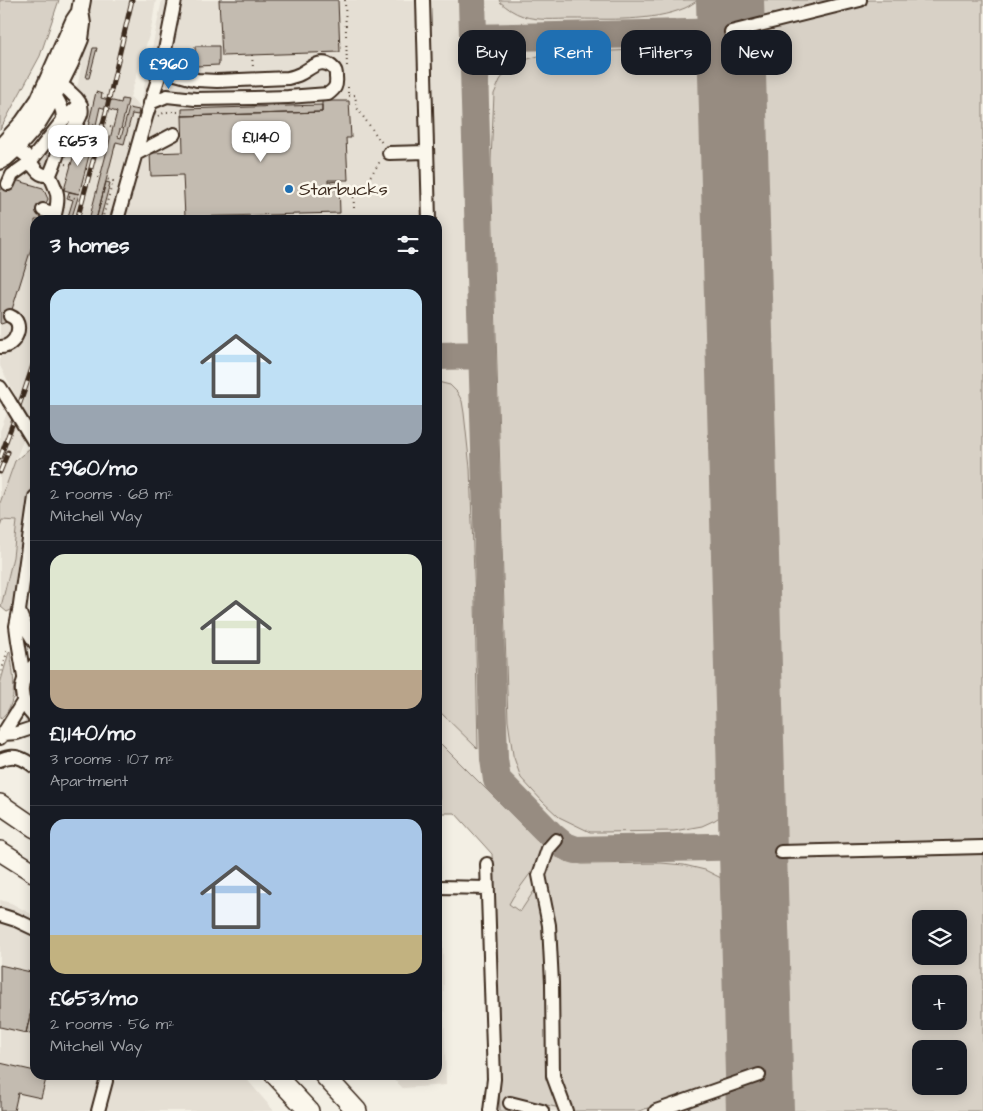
<!DOCTYPE html>
<html lang="en">
<head>
<meta charset="utf-8">
<style>
	body { margin:0; font-family:"Architects Daughter",sans-serif; background:#242831; color:#f1f3f6; height:100vh; display:flex; flex-direction:column; font-size:19px; white-space:nowrap }
	* { box-sizing:border-box; margin:0 }
	p { font-size:16px; color:#9ea1a6 }
	.icon { flex:none; width:28px; height:28px; fill:none; stroke:currentColor; stroke-width:2; stroke-linecap:round; stroke-linejoin:round }
	.map { position:relative; flex:1; overflow:hidden }
	.sheet { position:absolute; left:30px; top:215px; width:412px; height:865px; display:flex; flex-direction:column; background:#171b24; border-radius:15px; box-shadow:0 2px 12px #0003 }
	.sheet>* { flex:none }
	.guide { position:absolute; left:458px; top:30px; width:450px; height:45px; display:flex; gap:10px }
	.buttons { position:absolute; left:912px; top:910px; display:grid; gap:10px }
	.buttons a { display:grid; place-items:center; width:55px; height:55px; border-radius:10px; background:#171b24; box-shadow:0 2px 12px #0003; font-size:25px }
	.price { position:absolute; translate:-50% -42px; padding:0 11px; border-radius:10px; background:#fff; color:#222; font-size:16px; line-height:32px; filter:drop-shadow(0 1px 2px #0008) }
	.price::after { content:''; position:absolute; left:50%; top:30px; width:15px; height:11px; margin-left:-8px; background:inherit; clip-path:polygon(0 0,100% 0,50% 100%) }
	.price.active { background:#1f6fb2; color:#fff }
	ul { padding:0; list-style:none }
	li { display:grid; align-content:center; gap:10px; height:265px; padding:0 20px }
	li+li { border-top:1px solid #363941 }
	li span { display:grid; place-items:center; height:155px; border-radius:15px; color:#555 }
	li>.icon { margin-inline-start:auto }
	span .icon { width:90px; height:90px; fill:#fffc; stroke-width:1 }
	li b { font-size:21px }
	h2 { display:flex; justify-content:space-between; align-items:center; height:60px; padding:0 20px; font-size:21px }
	.pill { padding:0 18px; border-radius:15px; background:#171b24; box-shadow:0 2px 12px #0003; font-size:18px; line-height:45px }
	.pill.active { background:#1f6fb2; color:#fff }
	.map>svg:first-child { display:block }
	.built { fill:#e5dfd4; fill-rule:evenodd }
	.green { fill:#d8d1c6; stroke:#8a7e72; fill-rule:evenodd }
	.lines { fill:none; stroke-linecap:round; stroke-linejoin:round }
	.taxiway { stroke:#978c81; stroke-width:28 }
	.runway { stroke:#978c81; stroke-width:68 }
	.building { fill:#c3bbb0; stroke:#3b2a1e }
	.minor-casing { stroke:#3b2a1e; stroke-width:16 }
	.major-casing { stroke:#3b2a1e; stroke-width:20 }
	.highway-casing { stroke:#3b2a1e; stroke-width:22 }
	.path { stroke:#3b2a1e; stroke-width:2; stroke-dasharray:1 4; stroke-linecap:butt }
	.minor { stroke:#fbf7ec; stroke-width:12 }
	.major { stroke:#fbf7ec; stroke-width:16 }
	.highway { stroke:#fbf7ec; stroke-width:19 }
	.rail-casing { stroke:#3b2a1e; stroke-width:5 }
	.rail { stroke:#fbf7ec; stroke-width:3; stroke-dasharray:9; stroke-linecap:butt }
	.minor-bridge-casing { stroke:#3b2a1e; stroke-width:16; stroke-linecap:butt }
	.minor-bridge { stroke:#fbf7ec; stroke-width:12 }
	.poi-dot { fill:#1f6fb2; stroke:#fbf7ec; stroke-width:2 }
	.labels { text-anchor:middle; stroke-width:5; stroke-linejoin:round; paint-order:stroke }
	.poi-label { font-size:18px; fill:#3b2a1e; stroke:#fbf7ec; text-anchor:start }
</style>
</head>
<body>
<div class="map">
<svg width="983" height="1111" viewBox="0 0 983 1111">
	<rect width="100%" height="100%" fill="#f3efe4"/>
	<filter id="ink" filterUnits="userSpaceOnUse"><feTurbulence type="fractalNoise" baseFrequency=".02" numOctaves="2"/><feDisplacementMap in="SourceGraphic" scale="10" xChannelSelector="R" yChannelSelector="G"/><feConvolveMatrix kernelMatrix="1 2 1 2 8 2 1 2 1" color-interpolation-filters="sRGB"/></filter>
	<g filter="url(#ink)">
		<path class="built" d="M92,0H156L151,29L130,97L140,107L162,0H983V1111H494L497,1025L492,854L455,813L440,814L446,1085L403,1088L389,1075H438V220H35V425L29,418L22,435L24,438L0,501V431L7,413L9,415L17,398L0,366V184L54,119L78,84ZM921,919H959V956H921ZM921,984H959V1021H921ZM921,1049H959V1086H921Z
			M2,520L17,521L13,557L0,611V526Z
			M0,900L11,903L35,916V1075H243L274,1111H0Z"/>
		<path class="green" d="M0,0H59L40,56L0,130Z
			M499,0H699C694,2 690,6 685,8C652,22 607,19 572,19C556,19 538,21 523,16C514,13 507,8 500,2Z
			M757,0H848L757,19Z
			M869,0H983V842L781,845L758,30Z
			M635,50L676,54L704,65L725,813L715,820L702,826L674,831L601,832H590L559,817L543,802L521,778L513,755L508,721L503,577L491,160L494,94L500,80L509,68L518,62L545,54Z
			M45,149L48,156L49,168L46,171L39,165V159Z
			M438,382L450,385L457,392L462,401L464,413L470,468L475,601L478,749L438,710Z
			M30,448L34,461L30,513L13,609L7,612L1,607L13,557L17,521L2,520L0,526V503L15,461Z
			M10,651C13,672 20,704 0,719V684L9,652Z
			M438,741L543,846L544,849L543,856L513,897L509,904L520,912L538,885L543,905L550,1065L564,1109L508,1096L505,1109L512,1111H500L492,854L455,813H440Z
			M983,852V1111H788V1021L782,858ZM921,919H959V956H921ZM921,984H959V1021H921ZM921,1049H959V1086H921Z
			M554,855L565,861L582,864L661,863L684,865L705,870L729,882L733,1078L639,1111H572L558,1071L544,875Z
			M733,1090L734,1111H672Z"/>
		<g class="lines">
			<path class="taxiway" d="M472,0L494,759L497,780L506,789L553,837L563,845L576,850L753,846
				M473,38L731,32
				M438,356L482,355"/>
			<path class="runway" d="M730,0L760,1111"/>
		</g>
		<path class="building" d="M219,0H338L340,52L222,56Z
			M195,46H219V65L196,66Z
			M93,48H97L89,78H86Z
			M96,92L102,94L101,98L121,103L122,99L128,100L121,129H120L118,137L121,138L129,108L139,110L138,115L132,114L124,144L116,142L96,220H89L117,112L100,107L96,125L94,124L91,135L94,136L92,144L82,141L84,133L87,134L90,122H89Z
			M322,101H349L351,138H346L348,180H328V182L339,181L340,213L185,217L183,175L151,176L150,153L183,152L182,116L322,112Z
			M322,105V112L182,116V109Z
			M78,140L92,144L79,194L64,190Z
			M15,180L43,188L48,199L43,210L40,220H35V236L10,316L7,322L1,324L0,323V190Z
			M106,182L110,183L100,220H96Z
			M69,192L79,194L71,220H67L73,200L67,198Z
			M0,965L35,973V994L26,1033L0,1027Z
			M35,994V1035L26,1033Z
			M0,1063L35,1071V1075H47L41,1098L18,1093L14,1111H0Z"/>
		<g class="lines">
			<defs>
				<path id="minor" d="M423,0L429,220
					M731,32L860,0
					M50,89C58,99 63,107 63,120
					M150,103L167,96L195,99L254,98L288,97L328,94C335,89 337,86 336,77C336,73 336,70 332,67C321,57 310,69 300,74C296,76 292,77 288,78L217,81L197,80L161,70
					M15,149C19,151 23,153 26,156C33,164 38,179 50,174C55,164 57,154 62,144C71,126 95,113 72,94C65,87 62,84 51,85
					M389,153L427,152
					M136,154L174,134
					M8,184L12,175L30,162L63,120L77,107L81,105
					M43,210L55,214C60,195 57,191 49,174
					M117,220L146,117L161,70L175,0
					M0,347C16,348 26,322 10,316
					M0,387L9,401
					M19,611L26,628L35,643
					M35,664C17,681 18,701 35,718
					M24,677L18,641L16,626L19,611L35,497
					M3,734L17,733L35,727
					M0,738L3,734L23,702
					M0,760C14,753 23,758 35,767
					M556,840L548,849L539,875L549,925L552,983L553,1076L566,1111
					M781,852L983,847
					M487,864L494,1079L490,1111
					M438,887L488,888
					M0,915L16,920L35,929
					M510,1103L542,1111
					M98,1111L106,1081
					M656,1111L759,1075"/>
				<path id="major" d="M0,148L23,123L39,100L74,21L78,15
					M0,161L5,158L15,149L36,125L46,109L59,85L70,63L80,39L82,24L80,11L82,0"/>
				<path id="highway" d="M0,804L35,828
					M0,851L35,873
					M275,1075L309,1111
					M324,1075L357,1111"/>
			</defs>
			<use href="#minor" class="minor-casing"/>
			<use href="#major" class="major-casing"/>
			<use href="#highway" class="highway-casing"/>
			<path class="path" d="M345,0L347,67
				M252,55L253,68
				M348,87V96L355,95L357,108L382,143
				M158,116L165,112H182
				M110,127L113,128
				M92,130L96,132
				M108,137L111,138
				M65,164L71,165
				M86,169H87
				M97,177H100
				M69,196L78,199
				M354,208L353,186H364L379,163H383
				M102,220L113,181L106,179
				M0,676L8,649"/>
			<use href="#minor" class="minor"/>
			<use href="#major" class="major"/>
			<use href="#highway" class="highway"/>
			<defs>
				<path id="rail" d="M77,220L106,112L132,0
					M0,458L24,392L35,359
					M0,472L8,452"/>
			</defs>
			<use href="#rail" class="rail-casing"/>
			<use href="#rail" class="rail"/>
			<defs>
				<path id="minor-bridge" d="M9,401L34,442"/>
			</defs>
			<use href="#minor-bridge" class="minor-bridge-casing"/>
			<use href="#minor-bridge" class="minor-bridge"/>
		</g>
	</g>
	<circle class="poi-dot" cx="289" cy="189" r="5"/>
	<g class="labels">
		<g class="poi-label">
			<text x="299" y="195">Starbucks</text>
		</g>
	</g>
</svg>
<div class="buttons">
<a><svg class="icon" aria-label="layers" viewBox="0 0 24 24"><path d="M12 4l9 5-9 5-9-5zM3 14l9 5 9-5"/></svg></a>
<a>+</a>
<a>−</a>
</div>
<b class="price active" style="left:169px;top:90px">£960</b>
<b class="price" style="left:261px;top:163px">£1,140</b>
<b class="price" style="left:78px;top:167px">£653</b>
<div class="guide">
<a class="pill">Buy</a>
<a class="pill active">Rent</a>
<a class="pill">Filters</a>
<a class="pill">New</a>
</div>
<section class="sheet">
<h2>3 homes<svg class="icon" aria-label="filters" viewBox="0 0 24 24"><path d="M4 7h16M4 17h16"/><circle cx="9" cy="7" r="2"/><circle cx="15" cy="17" r="2"/></svg></h2>
<ul>
<li><span style="background:linear-gradient(#bfe0f5 75%,#9aa5b1 0)"><svg class="icon" aria-label="home" viewBox="0 0 24 24"><path d="M3 11l9-7 9 7M6 9v11h12V9"/></svg></span><div><b>£960/mo</b><p>2 rooms · 68 m²</p><p>Mitchell Way</p></div></li>
<li><span style="background:linear-gradient(#dfe7d0 75%,#b9a48a 0)"><svg class="icon" aria-label="home" viewBox="0 0 24 24"><path d="M3 11l9-7 9 7M6 9v11h12V9"/></svg></span><div><b>£1,140/mo</b><p>3 rooms · 107 m²</p><p>Apartment</p></div></li>
<li><span style="background:linear-gradient(#a9c7e8 75%,#c2b280 0)"><svg class="icon" aria-label="home" viewBox="0 0 24 24"><path d="M3 11l9-7 9 7M6 9v11h12V9"/></svg></span><div><b>£653/mo</b><p>2 rooms · 56 m²</p><p>Mitchell Way</p></div></li>
</ul>
</section>
</div>
</body>
</html>
